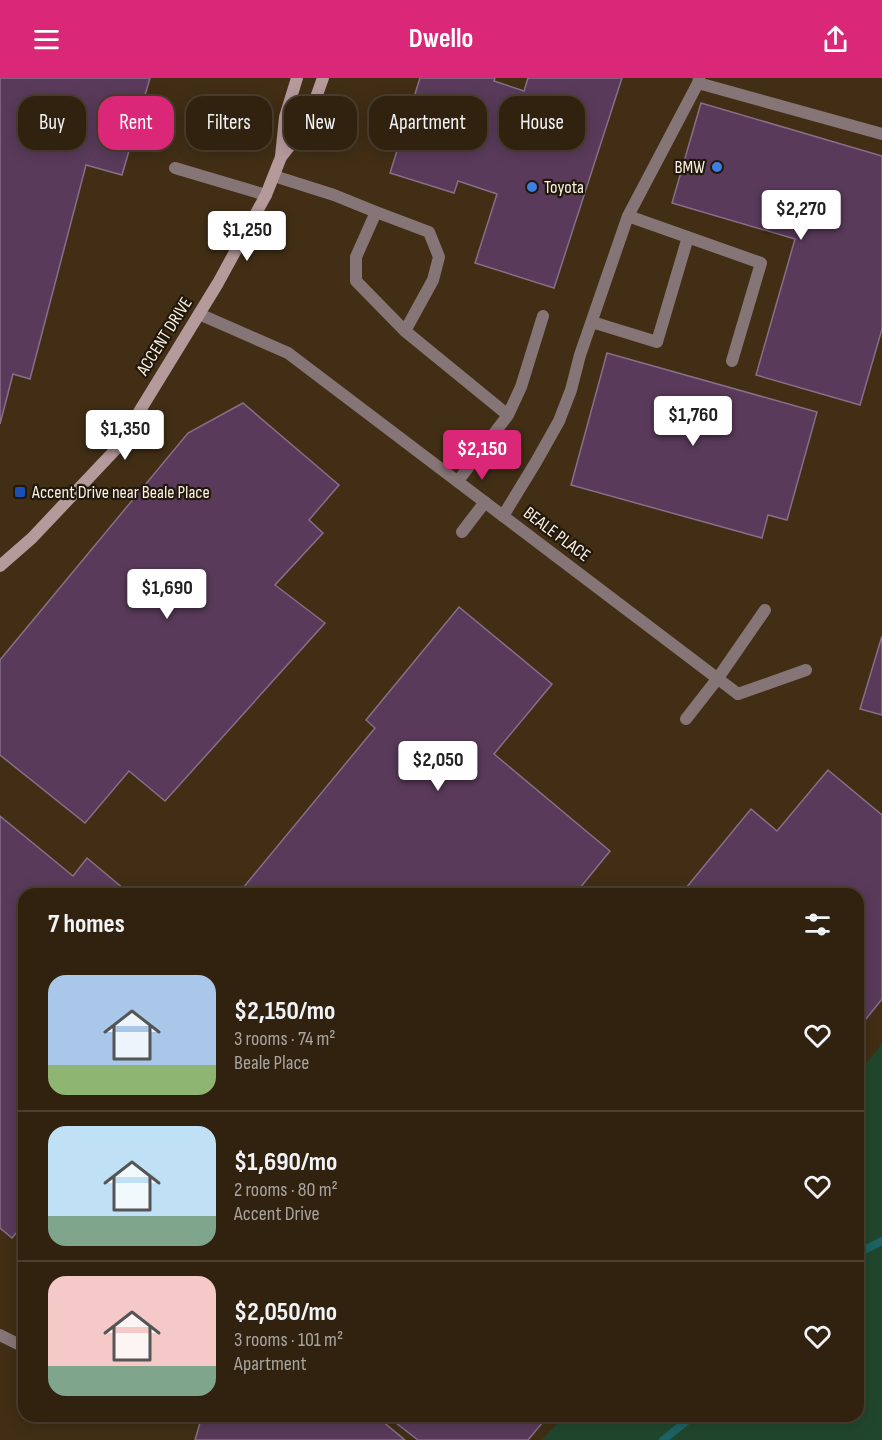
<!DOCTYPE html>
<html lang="en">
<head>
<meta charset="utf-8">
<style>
	body { margin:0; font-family:"Sofia Sans Condensed",sans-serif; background:#3d2f1e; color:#f1f3f6; height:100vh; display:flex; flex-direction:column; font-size:22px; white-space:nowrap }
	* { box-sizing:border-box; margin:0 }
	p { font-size:20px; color:#a8a49f }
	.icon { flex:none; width:33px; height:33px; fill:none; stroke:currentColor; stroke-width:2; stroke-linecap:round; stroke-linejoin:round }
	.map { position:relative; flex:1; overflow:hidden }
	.sheet { position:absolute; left:18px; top:810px; width:846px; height:534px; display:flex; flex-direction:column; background:#312210; border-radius:18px; box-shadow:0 3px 15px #0003,0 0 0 2px #4c3f30 }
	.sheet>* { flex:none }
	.guide { position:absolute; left:18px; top:18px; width:846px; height:54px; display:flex; gap:12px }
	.price { position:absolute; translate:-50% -51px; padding:0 14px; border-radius:6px; background:#fff; color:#222; font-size:20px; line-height:39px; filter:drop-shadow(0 2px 3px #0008) }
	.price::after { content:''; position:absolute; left:50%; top:36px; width:18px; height:14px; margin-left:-9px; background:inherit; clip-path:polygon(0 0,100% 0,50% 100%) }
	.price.on { background:#db2777; color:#fff }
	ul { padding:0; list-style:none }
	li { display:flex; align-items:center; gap:18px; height:150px; padding:0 30px }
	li+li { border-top:2px solid #4c3f30 }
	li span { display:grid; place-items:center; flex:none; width:168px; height:120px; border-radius:18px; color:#555 }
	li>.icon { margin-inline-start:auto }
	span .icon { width:72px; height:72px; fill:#fffc; stroke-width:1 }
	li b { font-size:26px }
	h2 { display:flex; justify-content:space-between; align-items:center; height:72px; padding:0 30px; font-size:26px }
	.chip { padding:0 21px; border-radius:18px; background:#312210; box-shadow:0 3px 15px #0003,0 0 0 2px #4c3f30; font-size:21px; line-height:54px }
	.chip.on { background:#db2777; color:#fff }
	header { display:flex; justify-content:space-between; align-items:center; height:78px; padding:0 30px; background:#db2777; color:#fff; font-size:27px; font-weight:700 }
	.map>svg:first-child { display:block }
	.green { fill:#20472d }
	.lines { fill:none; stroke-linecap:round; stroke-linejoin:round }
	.stream { stroke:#1e6364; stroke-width:8 }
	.building { fill:#593a5a; stroke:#876f88; stroke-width:1.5 }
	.service { stroke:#867576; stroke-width:12 }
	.minor { stroke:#867576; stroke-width:12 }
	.secondary { stroke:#b59a9c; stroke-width:12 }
	.shop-dot { fill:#3f7fe0; stroke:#21180d; stroke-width:2 }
	.transit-dot { fill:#1a4fb4; stroke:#21180d; stroke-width:2 }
	.labels { text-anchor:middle; stroke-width:4.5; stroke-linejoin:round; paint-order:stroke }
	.poi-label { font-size:18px; fill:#fbefdf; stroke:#21180d; text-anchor:start }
	.street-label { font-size:18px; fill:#fbefdf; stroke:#21180d }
</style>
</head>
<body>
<header><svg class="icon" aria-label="menu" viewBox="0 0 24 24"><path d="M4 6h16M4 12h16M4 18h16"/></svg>Dwello<svg class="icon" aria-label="share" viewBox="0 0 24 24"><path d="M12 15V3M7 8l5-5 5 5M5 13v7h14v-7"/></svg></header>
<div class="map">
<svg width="882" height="1362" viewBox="0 0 882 1362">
	<rect width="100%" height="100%" fill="#412e15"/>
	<path class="green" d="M882,966V1362H542L564,1338H858V995Z"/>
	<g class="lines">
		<path class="stream" d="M858,1175L882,1163
			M663,1362L693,1338"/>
	</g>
	<path class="building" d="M0,0H150L122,97L86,87L30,301L13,296L0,346Z
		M420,0H495L494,3L524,13L528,0H622L554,210L475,185L497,116L458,103L454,115L390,95Z
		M701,25L882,78V251L860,327L756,297L795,161L672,125Z
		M607,275L817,334L787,442L768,437L762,460L571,407Z
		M243,325L339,407L309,442L323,455L275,507L325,545L165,723L129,693L85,745L0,677V582L188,355Z
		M459,529L552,606L494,676L610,773L575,816H238L375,650L366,642Z
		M882,558V637L860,631Z
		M828,692L882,737V921L858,951V816H681L751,731L777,753Z
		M0,738L73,798L87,780L130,816H24V1146L12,1160L0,1150Z
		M202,1338H376L405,1362H195Z
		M387,1338H548L528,1362H418Z"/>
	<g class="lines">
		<path class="service" d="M698,5L882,56
			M175,90L266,117
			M274,98L334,117L376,134
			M628,138L698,5L699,0
			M592,244L657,264L688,159
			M405,253L433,202L439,179L429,154L376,134L356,179V203L405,253L508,337
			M93,340L129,350
			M458,403L508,337L521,309L543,238
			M503,438L536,384L559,343L571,312L580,277L628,138L761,185L732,283
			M462,454L485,424
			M738,616L806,592
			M686,641L718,600L765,532"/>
		<path class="minor" d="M199,236L288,275L738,616
			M0,1257L24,1269"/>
		<path class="secondary" d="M281,78L285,39L297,0
			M0,488L32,460L117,370L218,205L266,117L281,79L306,47L323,0"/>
	</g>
	<g class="shop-dot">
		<circle cx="717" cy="89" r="6"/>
		<circle cx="532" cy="109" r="6"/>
	</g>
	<rect class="transit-dot" x="14" y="408" width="12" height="12" rx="3"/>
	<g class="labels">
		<g class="poi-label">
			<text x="705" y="95" text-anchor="end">BMW</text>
			<text x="544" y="115">Toyota</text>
			<text x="32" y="420">Accent Drive near Beale Place</text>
		</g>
		<g class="street-label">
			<text transform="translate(164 258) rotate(-58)" y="6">ACCENT DRIVE</text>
			<text transform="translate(557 456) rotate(37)" y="6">BEALE PLACE</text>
		</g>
	</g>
</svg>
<b class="price" style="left:801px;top:163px">$2,270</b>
<b class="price" style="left:247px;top:184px">$1,250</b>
<b class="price" style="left:693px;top:369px">$1,760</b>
<b class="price" style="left:125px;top:383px">$1,350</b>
<b class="price on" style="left:482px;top:403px">$2,150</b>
<b class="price" style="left:167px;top:542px">$1,690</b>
<b class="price" style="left:438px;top:714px">$2,050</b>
<div class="guide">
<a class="chip">Buy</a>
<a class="chip on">Rent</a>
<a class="chip">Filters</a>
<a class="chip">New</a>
<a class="chip">Apartment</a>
<a class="chip">House</a>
</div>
<section class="sheet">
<h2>7 homes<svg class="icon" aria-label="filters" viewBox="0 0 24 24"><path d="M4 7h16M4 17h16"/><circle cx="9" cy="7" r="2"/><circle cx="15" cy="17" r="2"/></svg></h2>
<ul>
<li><span style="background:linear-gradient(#a9c7e8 75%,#8fb573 0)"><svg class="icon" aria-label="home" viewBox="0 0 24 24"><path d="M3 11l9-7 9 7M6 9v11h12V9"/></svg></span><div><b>$2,150/mo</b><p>3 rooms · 74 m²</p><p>Beale Place</p></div><svg class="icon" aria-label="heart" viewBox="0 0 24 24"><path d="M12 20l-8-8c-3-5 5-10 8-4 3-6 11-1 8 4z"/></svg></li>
<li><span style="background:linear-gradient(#bfe0f5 75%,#7fa58c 0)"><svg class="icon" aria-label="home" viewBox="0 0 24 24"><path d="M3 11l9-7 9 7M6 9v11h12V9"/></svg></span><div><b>$1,690/mo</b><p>2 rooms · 80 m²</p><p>Accent Drive</p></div><svg class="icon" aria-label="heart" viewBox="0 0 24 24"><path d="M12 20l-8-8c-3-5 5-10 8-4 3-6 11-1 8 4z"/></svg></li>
<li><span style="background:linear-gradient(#f6c9c9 75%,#7fa58c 0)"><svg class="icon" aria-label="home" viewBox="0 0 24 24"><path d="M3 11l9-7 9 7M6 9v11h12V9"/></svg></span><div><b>$2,050/mo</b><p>3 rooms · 101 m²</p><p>Apartment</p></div><svg class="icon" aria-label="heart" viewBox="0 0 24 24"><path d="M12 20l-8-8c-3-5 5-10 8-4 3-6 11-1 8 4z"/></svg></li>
</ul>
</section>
</div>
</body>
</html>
